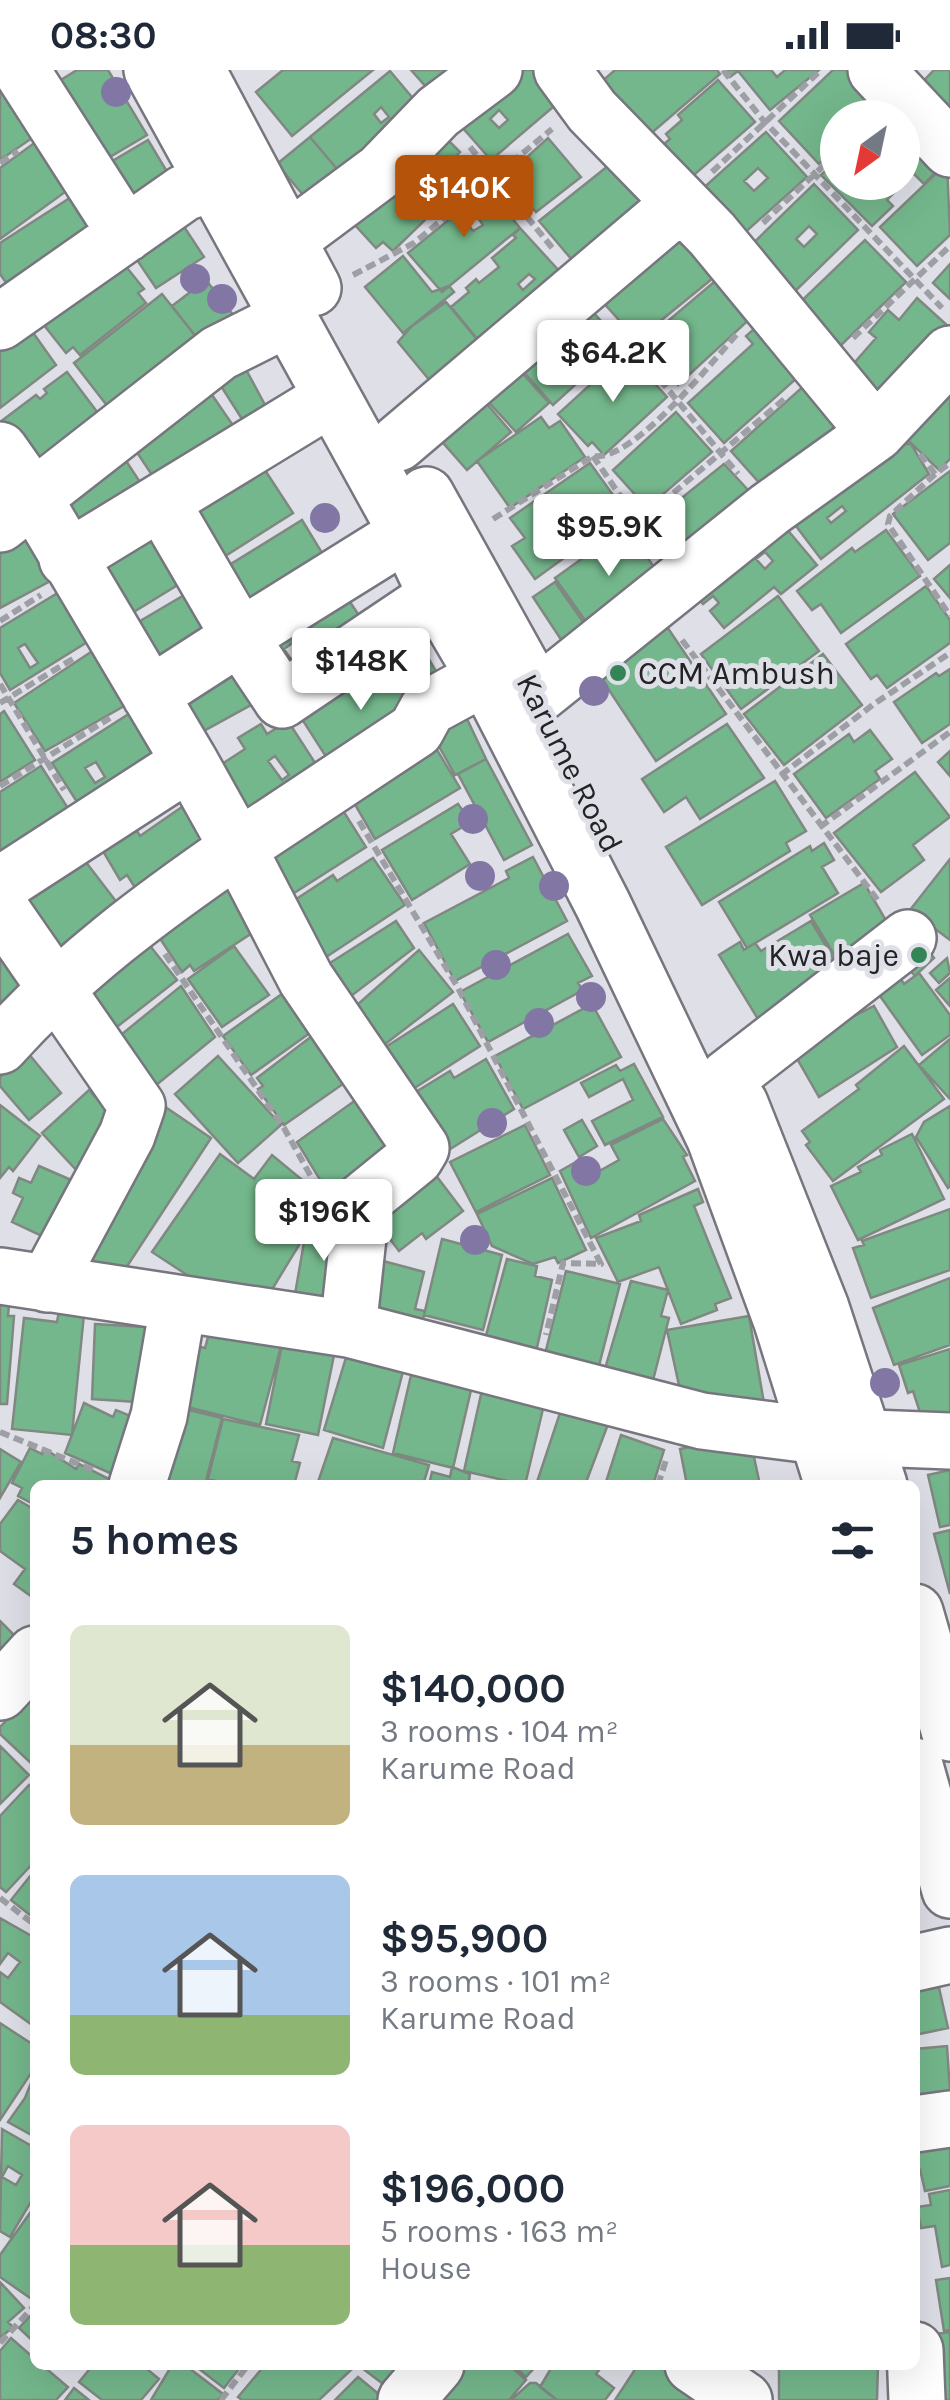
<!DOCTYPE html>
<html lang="en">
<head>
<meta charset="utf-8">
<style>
	body { margin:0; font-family:Karla,sans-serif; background:#f2f2f3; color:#1f2937; height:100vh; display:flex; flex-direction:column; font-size:38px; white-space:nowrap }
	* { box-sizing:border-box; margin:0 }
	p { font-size:32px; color:#747a83 }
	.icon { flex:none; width:55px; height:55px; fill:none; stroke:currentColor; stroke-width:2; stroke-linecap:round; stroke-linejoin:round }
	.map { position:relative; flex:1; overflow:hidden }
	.details { position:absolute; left:30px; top:1410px; width:890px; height:890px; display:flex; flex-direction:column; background:#fff; border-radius:15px; box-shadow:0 10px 40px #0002 }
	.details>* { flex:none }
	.needle { width:65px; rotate:213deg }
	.tools { position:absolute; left:820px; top:30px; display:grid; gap:20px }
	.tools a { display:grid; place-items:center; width:100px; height:100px; border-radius:50%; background:#fff; box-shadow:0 10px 40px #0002; font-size:50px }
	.price { position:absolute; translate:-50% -85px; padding:0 22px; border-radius:10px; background:#fff; color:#222; font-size:32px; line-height:65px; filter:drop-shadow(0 2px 5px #0008) }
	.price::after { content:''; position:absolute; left:50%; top:60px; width:30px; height:22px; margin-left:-15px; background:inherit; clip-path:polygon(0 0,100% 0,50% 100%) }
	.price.active { background:#b45309; color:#fff }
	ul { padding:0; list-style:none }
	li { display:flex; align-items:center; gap:30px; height:250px; padding:0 40px }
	li span { display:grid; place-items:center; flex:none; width:280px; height:200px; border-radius:15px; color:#555 }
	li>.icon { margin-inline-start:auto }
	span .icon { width:120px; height:120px; fill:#fffc; stroke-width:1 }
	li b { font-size:42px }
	h2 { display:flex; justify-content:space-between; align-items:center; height:120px; padding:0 40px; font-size:42px }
	.status { display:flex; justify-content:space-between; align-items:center; height:70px; padding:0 50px; background:#fff; direction:ltr }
	.status svg { height:28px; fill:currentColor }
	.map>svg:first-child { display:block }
	.building { fill:#74b78c; stroke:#808882; stroke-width:2.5; fill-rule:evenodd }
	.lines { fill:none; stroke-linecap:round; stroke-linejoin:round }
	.minor-casing { stroke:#77767e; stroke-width:60 }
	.major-casing { stroke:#77767e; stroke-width:60 }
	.path { stroke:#9e9ea5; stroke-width:6; stroke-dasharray:10 5; stroke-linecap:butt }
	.minor { stroke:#fff; stroke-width:55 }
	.major { stroke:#fff; stroke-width:55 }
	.tree { fill:#8277a4 }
	.poi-dot { fill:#348556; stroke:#dfdfe8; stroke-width:4 }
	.labels { text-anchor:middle; stroke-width:10; stroke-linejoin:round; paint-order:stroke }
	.poi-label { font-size:32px; fill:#232326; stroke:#dfdfe8; text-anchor:start }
	.street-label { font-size:32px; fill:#232326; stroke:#dfdfe8 }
</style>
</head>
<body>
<div class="status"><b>08:30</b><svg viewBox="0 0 49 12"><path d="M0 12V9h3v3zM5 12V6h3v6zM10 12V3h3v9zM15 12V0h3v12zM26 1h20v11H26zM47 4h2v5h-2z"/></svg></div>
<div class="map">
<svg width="950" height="2330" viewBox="0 0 950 2330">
	<rect width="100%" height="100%" fill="#dfdfe8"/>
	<path class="building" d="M77,0H108L147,65L103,91L56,13Z
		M283,0H373L292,66L256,22Z
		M411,0H478L436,28Z
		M511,0H533L560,31L491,90L455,49ZM499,40L508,50L499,58L490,49Z
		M615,0H717L720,4L640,73L598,15Z
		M725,0H771L777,7L785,0H819L770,40L738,1L730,7Z
		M833,0H857L888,34L873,48H838V77L819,94L779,51Z
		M934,0H950V65L908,27Z
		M390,1L427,45L348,112L310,67ZM381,37L389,47L381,53L374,44Z
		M718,10L755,52L680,117L652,84L670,69L666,64L682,50L678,45Z
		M5,17L38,64L0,90V20Z
		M902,48L947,91L924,114L913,103L887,130L893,136L872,156L821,105L838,89V112H902Z
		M436,58L460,82L445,97L462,114L393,181L383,172L376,178L354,154Z
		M766,62L807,107L732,174L691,129ZM758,98L768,108L754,121L744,111Z
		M44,66L72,117L0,169V98Z
		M310,67L348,112L315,139L277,94Z
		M548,68L581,107L536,142L505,107Z
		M148,70L175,115L131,141L104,96Z
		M947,93L950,165L917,196L880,157Z
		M608,96L656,142L584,204L539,151Z
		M814,114L858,160L784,232L740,186ZM809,156L817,164L804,177L796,169Z
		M488,118L520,158L442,222L408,183ZM476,145L483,155L473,161L466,152Z
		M76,124L108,167L20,232L0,204V173Z
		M171,137L204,187L156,218L123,169Z
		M666,154L713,208L637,270L593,221Z
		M520,158L572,215L489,283L451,237L469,222L466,218L476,209L479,213L499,197L492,188L516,168L513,165ZM529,204L535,209L523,220L518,214Z
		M865,170L906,212L833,283L792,240Z
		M111,178L144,219L138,223L146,233L80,285L73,277L66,283L32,240Z
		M403,186L432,222L449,216L454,222L403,263L365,217Z
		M950,194V229L933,213Z
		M720,207L753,246L678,315L642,273Z
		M206,210L234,246L200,272L172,236Z
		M162,224L201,273L112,342L74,293Z
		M917,228L950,258L889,335L849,299L876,268L869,262L888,240L899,250Z
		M582,230L621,273L553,335L514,291ZM574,265L582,274L572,282L565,272Z
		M446,232L493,289L445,329L398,272L412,256Z
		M24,250L56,295L0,338V272Z
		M763,251L807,299L724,373L688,333L753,274L746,266Z
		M626,282L667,327L604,385L592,372L588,376L558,344Z
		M242,292L271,346L249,360L221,316L231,309L226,302Z
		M515,295L549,333L516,362L482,325Z
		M950,300V389L939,400L894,357Z
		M67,302L101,347L31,406L0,365V352L36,325L40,329L47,323L44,319Z
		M815,306L845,358L770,425L731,381Z
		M210,322L245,373L166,426L130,372Z
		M480,326L511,362L467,400L437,366Z
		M676,342L712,382L647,438L613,400Z
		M541,347L549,358L560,351L585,387L510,438L477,391Z
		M905,374H911L929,404L821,489L783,439ZM842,436L846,441L831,453L827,448Z
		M119,380L151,429L75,476L44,428Z
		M259,391L293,443L211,495L171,434Z
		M590,393L626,443L535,509L512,476L525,468L510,448Z
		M724,394L760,433L687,499L648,455Z
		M950,401V473L928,490L893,444Z
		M775,445L817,495L781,524L774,517L724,558L710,541L719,533L713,526L703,534L691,520ZM765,482L773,491L765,499L756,489Z
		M302,450L333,501L243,555L213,505Z
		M168,457L197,503L119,551L90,505Z
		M626,457L663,510L592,560L555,508Z
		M886,460L920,506L841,563L821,534L812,540L797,521L852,478L855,482Z
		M26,461L54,509L0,538V476Z
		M950,495V528L934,509Z
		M336,511L374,568L283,627L245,569ZM302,566L311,578L292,591L284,579Z
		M555,512L588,559L564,574L533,527Z
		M203,514L234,566L156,613L125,560Z
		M926,516L950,550V573L887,618L877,605L871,609L846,574Z
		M61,521L92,569L10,620L0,603V558ZM25,574L38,593L30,598L18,578Z
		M778,526L819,581L741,639L701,584Z
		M659,545L726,644L656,691L597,602Z
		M406,551L436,601L413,615L391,578Z
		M97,578L131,632L45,681L14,633Z
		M238,578L271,624L189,669L161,625Z
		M823,584L862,635L784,695L744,644Z
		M380,592L387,603L399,596L423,634L334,699L300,646L333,619L338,626L365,609L362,604Z
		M950,599V654L922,673L894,632L936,603L939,606Z
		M457,628L486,689L455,705L426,653Z
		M135,640L169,692L86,746L52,693ZM96,692L105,707L95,713L85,698Z
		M4,641L35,690L0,712V644Z
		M288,651L328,713L242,769L202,707L245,679L238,668L261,654L267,664ZM275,686L289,705L282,710L268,691Z
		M727,654L764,708L700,749L686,727L664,742L642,709Z
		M870,660L892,689L875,701L880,709L826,748L794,704L849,664L854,672Z
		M431,670L460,718L375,769L346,719Z
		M950,681V706L938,692Z
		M486,689L532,775L504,790L458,704Z
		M41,696L78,754L0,803V722Z
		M915,702L950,747L913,775L924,790L881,822L834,763Z
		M775,711L806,761L786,773L790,781L702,835L666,777Z
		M335,728L366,777L283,830L251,782Z
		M192,730L224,780L143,830L127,805L120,810L97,771L131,751L140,766Z
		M458,734L471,752L451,764L470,794L412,830L382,780Z
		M824,773L834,790L822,797L838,823L747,878L719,832L810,776L812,781Z
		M82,787L128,847L54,904L8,845Z
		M533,787L567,851L455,911L424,853L509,808L506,801Z
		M373,788L405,835L320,891L284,837L333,805L337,811Z
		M950,789V870L910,840Z
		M228,798L272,850L194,901L190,895L182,902L148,850Z
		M864,813L898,871L841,896L810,845Z
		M396,851L414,878L334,939L311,905Z
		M811,851L843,904L761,954L719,885L740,872L744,880L755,873L761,881Z
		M136,858L177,910L104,967L81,902Z
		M568,864L592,906L578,913L583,920L488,972L460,922Z
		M917,867L934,888L915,906L896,884Z
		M234,876L269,925L222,957L188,909Z
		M0,877L38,924L0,959Z
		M419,880L453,922L376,981L347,944Z
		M947,888L950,903L939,913L930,903Z
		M897,903L904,914L919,903L950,945V965L922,985L875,919Z
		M950,908V936L936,920Z
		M300,911L328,950L251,1005L223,966Z
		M181,916L215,967L155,1016L116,969Z
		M453,934L480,976L405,1024L378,982Z
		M592,934L621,987L523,1039L495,986Z
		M874,936L897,977L819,1027L791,978Z
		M329,953L363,1000L284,1055L258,1019L263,1016L257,1008Z
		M950,969V1029L919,995Z
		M904,976L944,1029L833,1111L806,1075L810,1072L802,1061L859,1019L856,1015Z
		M28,983L61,1023L29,1050L0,1016V1007Z
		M218,986L281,1055L238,1093L175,1024Z
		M486,989L514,1039L436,1088L406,1028L450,1001L454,1008Z
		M634,994L663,1047L605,1075L592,1051L633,1030L623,1009L589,1027L581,1013L616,995L620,1001Z
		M374,1017L393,1088L333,1131L297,1072Z
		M89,1020L126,1061L79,1103L42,1063Z
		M161,1034L211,1068L120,1207L63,1193Z
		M0,1035L40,1066L13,1101L9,1097L0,1108Z
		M950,1036V1116L948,1118L916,1067L924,1052Z
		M663,1049L687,1085L683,1087L695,1111L591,1168L560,1101L576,1092L585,1109L619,1090L611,1075Z
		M582,1050L597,1076L579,1087L564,1060Z
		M525,1055L550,1105L476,1142L450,1092Z
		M912,1064L944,1129L858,1170L831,1116L861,1102L858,1097L882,1085L880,1080Z
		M220,1084L254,1109L272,1085L318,1123L304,1150L299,1175L265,1231L233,1235L152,1182Z
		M425,1091L463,1141L426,1169L422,1163L399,1181L365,1136Z
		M39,1096L85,1116L59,1174L12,1152L23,1128L13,1123L19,1108L31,1113Z
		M552,1108L586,1180L558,1193L555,1187L533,1194L492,1176L477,1144Z
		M698,1119L703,1132L694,1136L731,1228L715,1234L717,1240L681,1254L659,1197L618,1212L596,1168L641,1151L639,1145Z
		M950,1139V1200L871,1228L853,1178L864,1175L862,1171Z
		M308,1149L355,1158L339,1239L294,1230Z
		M442,1169L502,1185L483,1260L424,1245Z
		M372,1188L424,1202L415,1239L425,1241L420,1262L359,1240Z
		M507,1189L537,1196L535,1206L552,1210L536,1282L485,1269Z
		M566,1201L620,1214L593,1319L543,1292Z
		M950,1208V1275L894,1295L873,1238Z
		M631,1211L668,1220L661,1246L669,1248L650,1322L602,1309Z
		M0,1234L9,1235L8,1246H14L7,1334H0Z
		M59,1241L84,1244L72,1365L12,1359L24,1248L57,1252Z
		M749,1246L765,1339L685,1343L667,1260Z
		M95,1254L159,1258L151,1333L92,1329Z
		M210,1260L284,1265L260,1355L175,1334L197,1276L205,1278Z
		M284,1265L336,1275L318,1365L266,1354Z
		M950,1279V1357L927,1364L913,1321L908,1323L899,1295Z
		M348,1281L407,1286L383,1378L324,1360Z
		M415,1288L474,1307L453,1398L393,1383Z
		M484,1311L546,1326L525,1415L464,1401Z
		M84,1333L113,1347L116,1340L150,1354L128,1411L65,1383Z
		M172,1336L222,1348L205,1415H153Z
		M562,1337L610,1349L585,1415H536Z
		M223,1349L299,1365L292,1391L300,1393L294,1415H231L208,1409Z
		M621,1365L664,1380L653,1415H605Z
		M333,1368L429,1395L423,1415H317Z
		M727,1369L752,1378L760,1415H687L680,1379Z
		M30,1378L42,1384L45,1379L76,1399L79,1394L121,1415H35V1435L18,1426L22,1418L12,1413Z
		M0,1379L21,1392L0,1428Z
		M452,1397L470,1404L469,1410L476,1415H429L432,1402L450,1407Z
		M950,1400V1455L940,1457L928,1405Z
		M18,1430L35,1440V1529L14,1514L25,1499L0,1481V1454Z
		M950,1460V1524L934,1464Z
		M0,1551L28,1579L0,1608Z
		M35,1621V1693L33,1695L0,1664V1657Z
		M0,1676L29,1705L0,1734Z
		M29,1715L35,1721V1791L6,1822L0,1817V1746Z
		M35,1800V1849L11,1830Z
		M0,1848L35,1868V1957L0,1932V1902L8,1908L20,1892L8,1883L0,1894Z
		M936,1904L948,1958L915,1965V1909Z
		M0,1953L35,1976V1997L0,2050Z
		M947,1976L950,2022L921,2024L923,2038L915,2039V1979Z
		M35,2003V2067L8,2052L25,2028Z
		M950,2052V2116L925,2121L920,2099L915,2100V2060Z
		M2,2059L35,2078V2125L10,2167L0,2161ZM8,2096L22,2105L16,2115L2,2107Z
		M950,2120V2195L942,2197L935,2156L921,2158L917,2137L931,2135L929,2124Z
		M35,2136V2227L33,2230L0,2207V2185Z
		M950,2208V2260L944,2261L936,2210Z
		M0,2212L24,2238L8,2252L13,2257L0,2268Z
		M35,2241V2273L19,2258Z
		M950,2262V2330H939L935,2264Z
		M11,2268L35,2289V2295H42L68,2317L56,2330H0V2281Z
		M93,2295H142L159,2309L141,2330H102L79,2312Z
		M172,2295H185L223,2324L218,2330H151Z
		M194,2295H242L224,2318Z
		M265,2295H347L352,2299L319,2330H242L238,2327Z
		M358,2295H429L403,2329Z
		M457,2295H509L526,2310L509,2330H411Z
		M513,2295H537L526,2307Z
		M553,2295H603L596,2304L614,2318L605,2330H557L540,2317Z
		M638,2295H677L701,2311L689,2330H615Z
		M779,2295H878L877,2330H779Z
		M358,2307L386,2330H335Z
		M530,2313H536L557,2330H511Z
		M74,2318L89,2330H65Z"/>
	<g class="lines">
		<defs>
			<path id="minor" d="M21,0L126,164
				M876,0L950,79
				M288,170L381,101L438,42L494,0
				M0,252L184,123L213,113
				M876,363L950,284
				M398,373L681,133
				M0,380L33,427L190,692L0,815
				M0,454L219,283L287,249
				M407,463L240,567L282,630L437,526
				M67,489L331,328
				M150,625L240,567L163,435
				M538,625L770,439L876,363L712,164L592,41L562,0
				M0,838L137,1036L127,1065L47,1214
				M0,976C71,897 151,838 238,778L190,692
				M727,1008L908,868
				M0,1206L348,1259L702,1351L819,1366L950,1371
				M348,1259L362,1131L415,1088L421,1078L306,909L238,778L416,660L428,638L485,607
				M137,1415L159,1346L178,1236
				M0,1622L35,1584
				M915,1893L950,1885
				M915,2054L950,2049
				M915,2280L917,2330
				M693,2295L744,2330
				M406,2330L436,2295"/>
			<path id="major" d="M152,0L407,463L437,526L493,621L603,835L715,1069L782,1252L833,1415
				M197,0L313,218
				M426,425L525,603
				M740,1034L821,1238L879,1415
				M915,1542L950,1663
				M915,1696L950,1820"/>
		</defs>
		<use href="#minor" class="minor-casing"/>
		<use href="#major" class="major-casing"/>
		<path class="path" d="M723,0L763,50L942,238
			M470,77L554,180
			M0,93L18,81
			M712,102L821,0
			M763,153L838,82
			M353,205L414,173L552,59
			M612,252L738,404
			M853,268L950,176
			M920,384L935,404L950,393
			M593,386L653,474
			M935,404L890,446L888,454L950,546
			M493,449L593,386C633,392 710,294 737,264
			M639,452L788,326
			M0,551L41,525
			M682,570L879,832
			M0,614L64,720
			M0,633L76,587
			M781,705L874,634L950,583
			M0,716L110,648
			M359,751L457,916L601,1194L563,1193L546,1265
			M820,757L950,662
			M165,884L284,1058L319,1121
			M0,1362L93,1400
			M658,1415L666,1390
			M0,1828L35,1855
			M0,2273L35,2235
			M221,2330L248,2295"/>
		<use href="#minor" class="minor"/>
		<use href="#major" class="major"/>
	</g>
	<g class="tree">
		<circle cx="116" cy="22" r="15"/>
		<circle cx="195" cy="209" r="15"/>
		<circle cx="222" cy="229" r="15"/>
		<circle cx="325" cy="448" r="15"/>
		<circle cx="594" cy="621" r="15"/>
		<circle cx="473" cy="749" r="15"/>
		<circle cx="480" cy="806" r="15"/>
		<circle cx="554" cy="816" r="15"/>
		<circle cx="496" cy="895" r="15"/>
		<circle cx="591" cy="927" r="15"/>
		<circle cx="539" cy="953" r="15"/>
		<circle cx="492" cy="1053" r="15"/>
		<circle cx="586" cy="1101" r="15"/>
		<circle cx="475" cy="1170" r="15"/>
		<circle cx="885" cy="1313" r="15"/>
	</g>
	<g class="poi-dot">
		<circle cx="618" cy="603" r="10"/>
		<circle cx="919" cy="885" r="10"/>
	</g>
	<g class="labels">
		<g class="poi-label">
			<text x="638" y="614">CCM Ambush</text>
			<text x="899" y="896" text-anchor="end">Kwa baje</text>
		</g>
		<g class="street-label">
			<text transform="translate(570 693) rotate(63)" y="11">Karume Road</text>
		</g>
	</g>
</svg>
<div class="tools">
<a><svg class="needle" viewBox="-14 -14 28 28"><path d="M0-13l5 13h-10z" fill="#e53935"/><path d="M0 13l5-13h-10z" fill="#747a83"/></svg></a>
</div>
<b class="price active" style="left:464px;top:170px">$140K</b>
<b class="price" style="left:613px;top:335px">$64.2K</b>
<b class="price" style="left:609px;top:509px">$95.9K</b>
<b class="price" style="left:361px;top:643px">$148K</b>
<b class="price" style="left:324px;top:1194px">$196K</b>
<section class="details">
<h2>5 homes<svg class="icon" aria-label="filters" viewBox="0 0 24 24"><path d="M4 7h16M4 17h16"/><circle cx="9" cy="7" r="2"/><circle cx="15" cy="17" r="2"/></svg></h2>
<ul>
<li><span style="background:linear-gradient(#dfe7d0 60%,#c2b280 0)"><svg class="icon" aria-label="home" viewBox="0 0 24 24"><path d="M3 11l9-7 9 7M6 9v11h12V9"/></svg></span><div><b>$140,000</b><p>3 rooms · 104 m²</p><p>Karume Road</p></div></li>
<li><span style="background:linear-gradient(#a9c7e8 70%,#8fb573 0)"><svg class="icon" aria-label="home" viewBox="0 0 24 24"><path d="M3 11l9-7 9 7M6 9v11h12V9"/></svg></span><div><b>$95,900</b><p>3 rooms · 101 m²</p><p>Karume Road</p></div></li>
<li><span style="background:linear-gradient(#f6c9c9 60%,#8fb573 0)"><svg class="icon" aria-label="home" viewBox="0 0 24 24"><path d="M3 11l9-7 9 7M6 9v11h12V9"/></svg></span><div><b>$196,000</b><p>5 rooms · 163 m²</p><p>House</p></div></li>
</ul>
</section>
</div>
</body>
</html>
